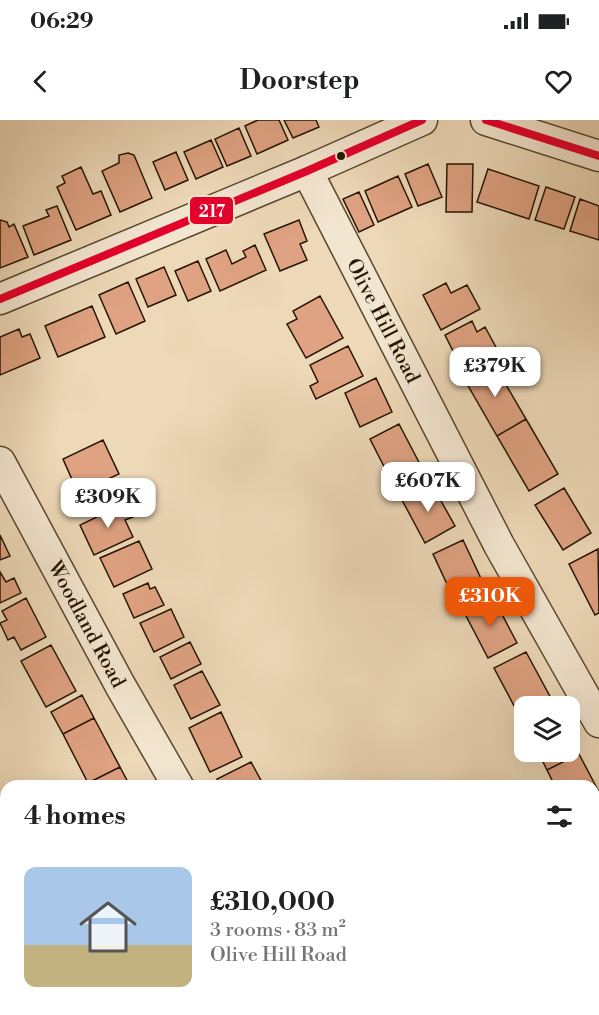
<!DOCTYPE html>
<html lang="en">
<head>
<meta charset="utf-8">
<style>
	body { margin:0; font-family:"Libre Bodoni",serif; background:#f2f2f2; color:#202124; height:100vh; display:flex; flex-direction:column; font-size:22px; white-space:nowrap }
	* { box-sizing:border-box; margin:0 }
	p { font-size:20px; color:#757577 }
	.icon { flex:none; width:33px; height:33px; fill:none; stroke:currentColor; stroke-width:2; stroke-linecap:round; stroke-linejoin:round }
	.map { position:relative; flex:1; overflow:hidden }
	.side { position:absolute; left:0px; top:660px; width:600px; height:236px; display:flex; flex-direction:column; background:#fff; border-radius:18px 18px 0 0; box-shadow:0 6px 24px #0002 }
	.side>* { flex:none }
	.controls { position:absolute; left:514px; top:576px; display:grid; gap:12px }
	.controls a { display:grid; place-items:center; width:66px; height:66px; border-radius:12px; background:#fff; box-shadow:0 6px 24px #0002; font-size:30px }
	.price { position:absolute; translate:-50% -51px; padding:0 14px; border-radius:12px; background:#fff; color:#222; font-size:20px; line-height:39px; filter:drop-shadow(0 2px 3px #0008) }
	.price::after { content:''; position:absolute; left:50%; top:36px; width:18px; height:14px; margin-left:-9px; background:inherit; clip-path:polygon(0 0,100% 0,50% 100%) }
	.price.selected { background:#ea580c; color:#fff }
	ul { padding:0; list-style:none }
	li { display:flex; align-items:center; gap:18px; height:150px; padding:0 24px }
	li+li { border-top:2px solid #e0e0e0 }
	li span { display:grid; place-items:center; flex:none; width:168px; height:120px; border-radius:12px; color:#555 }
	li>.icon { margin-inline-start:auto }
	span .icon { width:72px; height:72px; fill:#fffc; stroke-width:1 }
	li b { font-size:26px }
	h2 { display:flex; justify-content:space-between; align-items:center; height:72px; padding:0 24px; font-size:26px }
	.status { display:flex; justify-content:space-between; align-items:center; height:42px; padding:0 30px; background:#fff; direction:ltr }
	.status svg { height:16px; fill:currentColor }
	header { display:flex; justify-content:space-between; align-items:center; height:78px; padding:0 24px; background:#fff; font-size:27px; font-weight:700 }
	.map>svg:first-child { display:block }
	.building { fill:#dfa282; stroke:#261500; stroke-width:1.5 }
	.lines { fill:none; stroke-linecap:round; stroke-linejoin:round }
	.minor-casing { stroke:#58462e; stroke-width:33 }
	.minor { stroke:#f3e6d0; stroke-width:30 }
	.bus-1-casing { stroke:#f3e6d0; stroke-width:12 }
	.bus-1 { stroke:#e4002b; stroke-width:8 }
	.bus-dot { fill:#261500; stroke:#f3e6d0; stroke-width:2 }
	.labels { text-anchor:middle; stroke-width:6; stroke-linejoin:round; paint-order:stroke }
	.street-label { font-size:20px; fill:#261500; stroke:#f3e6d0 }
	.line-badge { stroke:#f3e6d0; stroke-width:2 }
	.badge-label { font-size:16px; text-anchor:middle; font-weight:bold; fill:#fff }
</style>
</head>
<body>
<div class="status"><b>06:29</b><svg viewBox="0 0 49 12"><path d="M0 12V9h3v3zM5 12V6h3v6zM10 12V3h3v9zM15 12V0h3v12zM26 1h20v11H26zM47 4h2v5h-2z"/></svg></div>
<header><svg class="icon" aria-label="back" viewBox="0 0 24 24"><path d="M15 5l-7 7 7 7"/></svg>Doorstep<svg class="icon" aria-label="heart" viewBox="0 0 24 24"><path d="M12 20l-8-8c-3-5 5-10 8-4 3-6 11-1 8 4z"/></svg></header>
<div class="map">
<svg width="599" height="895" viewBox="0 0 599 895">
	<rect width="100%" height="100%" fill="#edd8b7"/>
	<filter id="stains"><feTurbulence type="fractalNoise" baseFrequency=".00333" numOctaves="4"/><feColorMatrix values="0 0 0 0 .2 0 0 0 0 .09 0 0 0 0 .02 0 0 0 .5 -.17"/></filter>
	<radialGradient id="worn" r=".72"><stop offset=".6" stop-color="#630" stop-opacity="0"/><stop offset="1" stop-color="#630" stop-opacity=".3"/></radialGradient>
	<path class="building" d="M258,0H279L288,20L257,34L245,6Z
		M284,0H316L319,7L293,18Z
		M239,8L251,36L227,46L215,19Z
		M211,20L223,47L196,59L184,32Z
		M176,32L188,60L165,70L153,42Z
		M128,33L134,35L152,78L120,92L102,51L119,43V35Z
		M428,44L442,77L418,86L405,54Z
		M447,44H473L472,92H446Z
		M81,47L93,74L101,71L111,95L76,110L57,67L65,63L62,56Z
		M488,49L539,66L529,99L477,82Z
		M398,56L412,87L378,102L365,71Z
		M546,67L575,77L564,109L535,100Z
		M359,72L374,105L359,112L343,79Z
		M580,79L599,86V120L570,111Z
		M57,86L71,120L34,135L23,106L49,96L46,90Z
		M0,100L7,102L9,107L14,104L28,137L0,148Z
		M299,100L307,121L300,124L307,140L280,151L264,114Z
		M255,125L266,150L220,171L206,139L226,130L232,144L246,137L243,131Z
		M198,141L211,171L188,181L175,151Z
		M164,147L176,175L148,187L136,159Z
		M128,162L145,201L116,214L99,175Z
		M446,163L451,173L467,165L480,189L441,210L423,175Z
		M320,176L343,218L306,238L287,204L297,199L293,191Z
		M92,186L105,217L58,237L45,206Z
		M472,201L477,212L485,207L498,231L462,249L445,215Z
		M19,209L22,217L30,214L40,238L0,255V217Z
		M348,226L363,256L316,279L310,266L318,262L310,245Z
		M492,241L526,299L497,316L463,257Z
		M376,258L392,292L360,307L345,273Z
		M526,299L558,354L529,371L497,316Z
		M399,304L423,350L393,364L370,319Z
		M103,320L119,354L78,373L63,339Z
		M431,363L455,406L425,423L402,380Z
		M564,368L591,413L563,430L535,385Z
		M126,383L133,397L125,400L133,417L94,435L80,405Z
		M0,415L10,436L0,440Z
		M463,420L484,465L454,479L433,434Z
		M139,421L152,449L114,467L100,438Z
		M598,429L599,493L595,495L569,444Z
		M0,452L6,462L14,458L21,473L0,483Z
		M148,463L150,469L155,467L164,485L134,498L123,474Z
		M493,477L517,523L488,538L464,492Z
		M26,478L46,517L21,530L14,517L8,520L0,503L7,500L2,491Z
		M171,489L184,517L154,532L140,503Z
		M190,522L201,544L171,559L160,537Z
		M51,525L76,571L46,587L21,541Z
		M526,532L553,582L544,586H525V597L521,599L494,548Z
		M202,551L220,585L191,599L174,565Z
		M82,575L94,598L63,614L51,592Z
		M221,592L242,637L210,652L189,608Z
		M94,598L120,647L88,663L63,614Z
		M570,616L579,634L547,650L538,632H570Z
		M579,634L599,672V685L594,687V666H555L547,650Z
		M251,642L264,666H220L217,659Z
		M120,647L130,666H90L88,663Z
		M599,685V750L594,740V687Z
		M6,856V890H38L39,892L34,895H2L0,892V860Z
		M210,890H245L235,895H213Z
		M245,890H255L258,895H235Z
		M358,890H394L397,895H361Z"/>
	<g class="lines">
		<defs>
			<g id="minor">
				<path d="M486,0L599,36"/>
				<path id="s1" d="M307,51L499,425L599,602"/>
				<path d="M0,179L307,51L422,0"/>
				<path id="s2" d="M0,342L120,565L178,666"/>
				<path d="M304,890L307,895"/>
			</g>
		</defs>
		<use href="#minor" class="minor-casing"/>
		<use href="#minor" class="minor"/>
		<defs>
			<path id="bus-1" d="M486,0L599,36
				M0,179L307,51L422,0"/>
		</defs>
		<use href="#bus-1" class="bus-1-casing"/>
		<use href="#bus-1" class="bus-1"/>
	</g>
	<circle class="bus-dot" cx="341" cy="36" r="5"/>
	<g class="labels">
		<g class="street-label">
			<text dy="7" stroke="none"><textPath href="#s1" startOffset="168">Olive Hill Road</textPath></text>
			<text dy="7" stroke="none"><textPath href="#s2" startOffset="184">Woodland Road</textPath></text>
		</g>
	</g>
	<rect class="line-badge" x="189" y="76" width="45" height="29" rx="6" fill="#e4002b"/>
	<g class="badge-label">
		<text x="212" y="97">217</text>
	</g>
	<rect width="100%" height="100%" filter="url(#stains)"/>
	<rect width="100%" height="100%" fill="url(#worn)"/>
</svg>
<div class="controls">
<a><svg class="icon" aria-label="layers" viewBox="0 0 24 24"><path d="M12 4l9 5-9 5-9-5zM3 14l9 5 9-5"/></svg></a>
</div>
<b class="price" style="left:495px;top:278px">£379K</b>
<b class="price" style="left:428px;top:393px">£607K</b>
<b class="price" style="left:108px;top:409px">£309K</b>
<b class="price selected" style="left:490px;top:508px">£310K</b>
<section class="side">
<h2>4 homes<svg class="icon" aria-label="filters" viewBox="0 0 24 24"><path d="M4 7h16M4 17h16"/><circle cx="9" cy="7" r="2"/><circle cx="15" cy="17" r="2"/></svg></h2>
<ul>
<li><span style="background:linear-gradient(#a9c7e8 65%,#c2b280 0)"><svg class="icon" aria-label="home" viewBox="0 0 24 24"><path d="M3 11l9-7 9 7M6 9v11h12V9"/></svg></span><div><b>£310,000</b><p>3 rooms · 83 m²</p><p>Olive Hill Road</p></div></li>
</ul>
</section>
</div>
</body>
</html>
